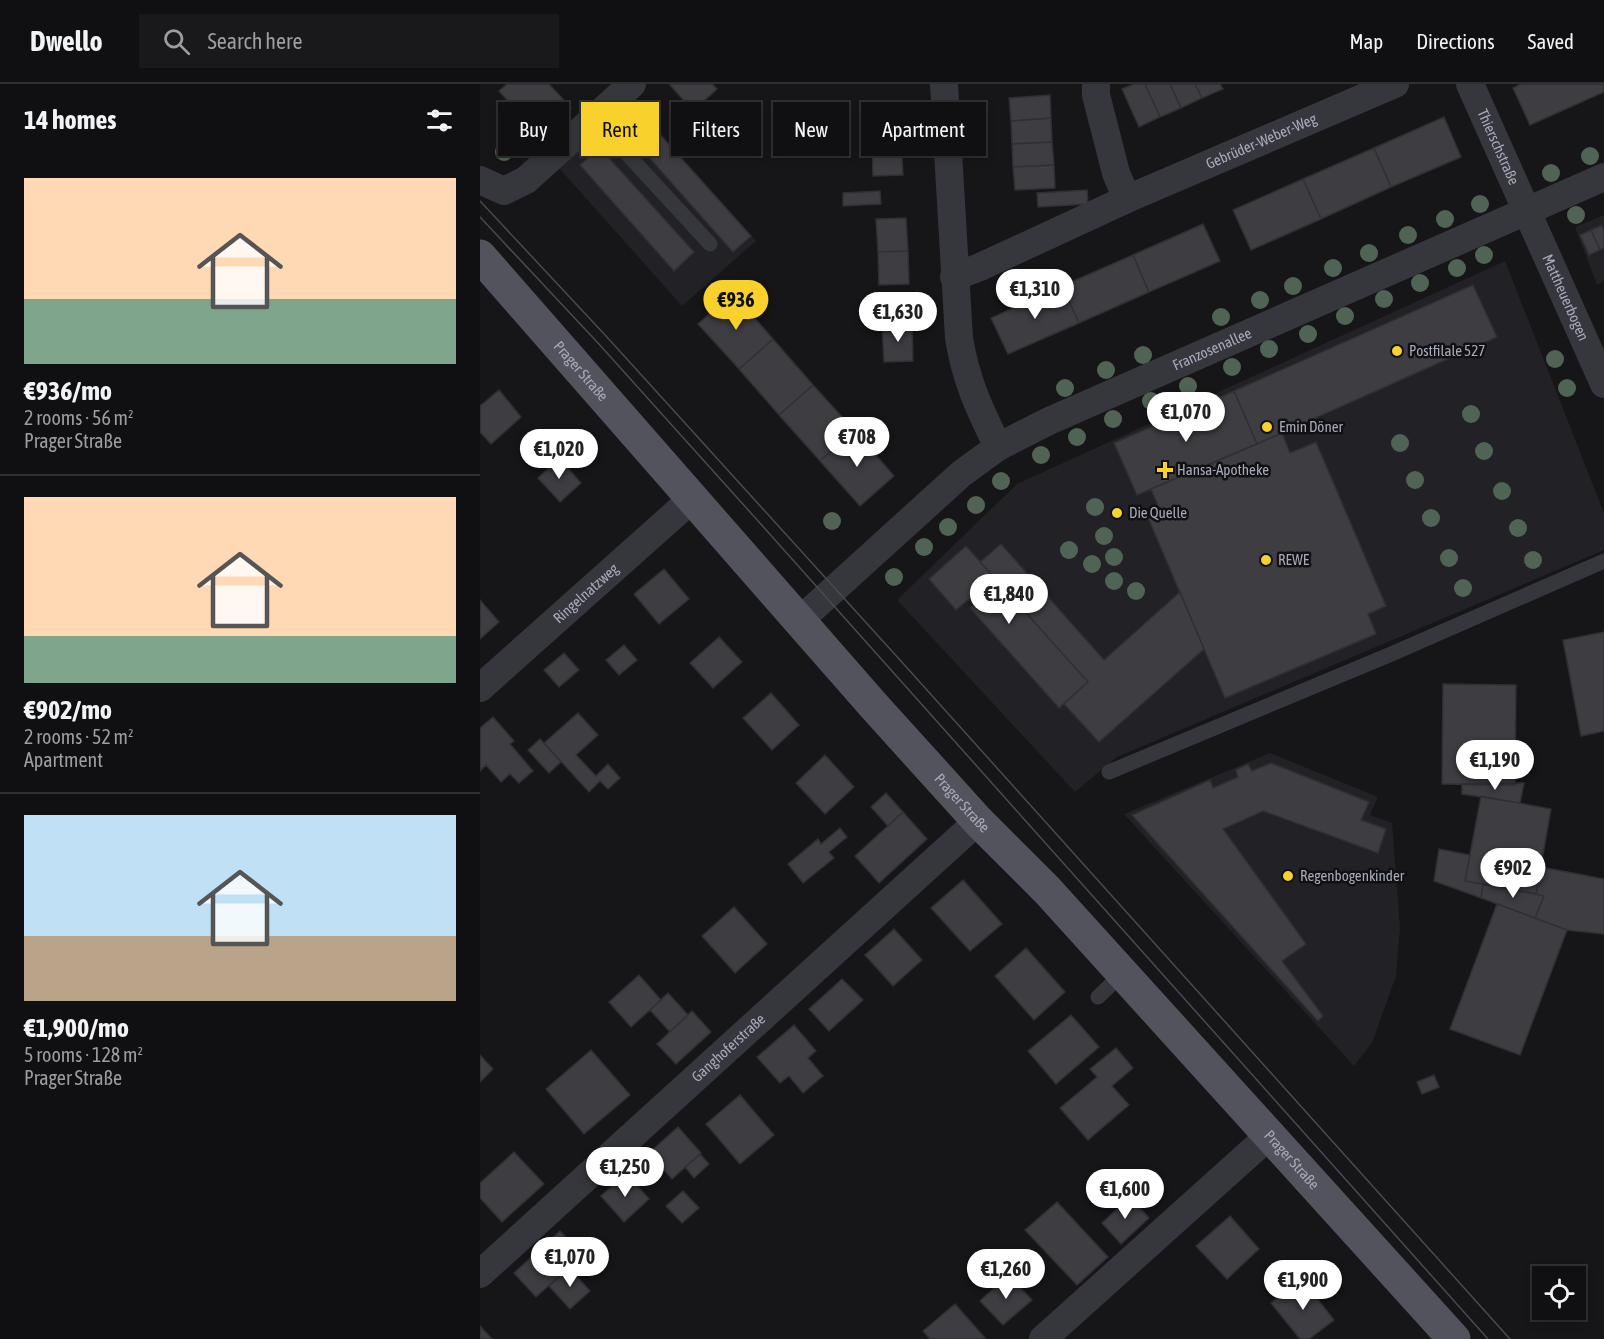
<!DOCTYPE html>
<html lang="en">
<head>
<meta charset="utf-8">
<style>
	body { margin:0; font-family:"Asap Condensed",sans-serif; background:#19191b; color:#f1f3f6; height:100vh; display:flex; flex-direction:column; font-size:22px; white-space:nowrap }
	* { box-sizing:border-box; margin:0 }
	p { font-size:20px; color:#9c9d9f }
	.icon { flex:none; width:33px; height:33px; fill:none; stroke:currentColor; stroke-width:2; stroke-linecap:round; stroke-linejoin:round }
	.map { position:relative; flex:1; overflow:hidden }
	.side { display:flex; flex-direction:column; background:#101012; width:480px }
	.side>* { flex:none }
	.hud { position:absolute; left:18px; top:18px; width:570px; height:54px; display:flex; gap:12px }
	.controls { position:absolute; left:1052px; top:1182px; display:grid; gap:12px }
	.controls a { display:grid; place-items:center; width:54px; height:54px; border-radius:0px; background:#101012; box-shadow:0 3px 9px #0003,0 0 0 2px #303032; font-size:30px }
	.price { position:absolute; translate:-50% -51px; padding:0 14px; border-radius:21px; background:#fff; color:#222; font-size:20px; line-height:39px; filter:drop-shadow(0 2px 3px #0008) }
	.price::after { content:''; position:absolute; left:50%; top:36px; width:18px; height:14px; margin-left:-9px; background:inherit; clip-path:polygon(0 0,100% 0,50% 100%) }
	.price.selected { background:#f8d12d; color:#111 }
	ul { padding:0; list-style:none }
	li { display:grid; align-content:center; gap:12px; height:318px; padding:0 24px }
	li+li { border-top:2px solid #303032 }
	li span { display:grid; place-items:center; height:186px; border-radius:0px; color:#555 }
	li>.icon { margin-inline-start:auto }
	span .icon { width:108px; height:108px; fill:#fffc; stroke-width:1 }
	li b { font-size:26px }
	h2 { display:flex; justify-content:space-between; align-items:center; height:72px; padding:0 24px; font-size:26px }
	.tag { padding:0 21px; border-radius:0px; background:#101012; box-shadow:0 3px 9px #0003,0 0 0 2px #303032; font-size:21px; line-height:54px }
	.tag.selected { background:#f8d12d; color:#111 }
	header { display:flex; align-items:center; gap:36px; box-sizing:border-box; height:84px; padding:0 30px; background:#101012; border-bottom:2px solid #303032 }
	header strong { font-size:28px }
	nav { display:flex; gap:33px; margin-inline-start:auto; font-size:21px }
	.search { width:420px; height:54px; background:#19191b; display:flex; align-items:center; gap:15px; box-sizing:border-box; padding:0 21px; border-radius:0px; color:#9c9d9f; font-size:22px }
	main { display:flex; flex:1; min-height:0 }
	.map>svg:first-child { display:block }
	.built { fill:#222125 }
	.building { fill:#3d3d42; stroke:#302f34; stroke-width:1.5 }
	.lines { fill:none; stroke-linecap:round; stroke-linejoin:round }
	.service { stroke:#36363d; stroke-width:15 }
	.minor { stroke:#36363d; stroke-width:28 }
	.primary { stroke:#52535c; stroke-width:33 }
	.tram { stroke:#494a52; stroke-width:1.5 }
	.tree { fill:#4f6454 }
	.poi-dot { fill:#f8d12d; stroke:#111013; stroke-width:2 }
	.labels { text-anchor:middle; stroke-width:5; stroke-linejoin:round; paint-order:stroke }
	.street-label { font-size:15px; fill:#a7aab8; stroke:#111013 }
	.poi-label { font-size:15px; fill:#a7aab8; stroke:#111013; text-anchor:start }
</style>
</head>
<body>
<header>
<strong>Dwello</strong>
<div class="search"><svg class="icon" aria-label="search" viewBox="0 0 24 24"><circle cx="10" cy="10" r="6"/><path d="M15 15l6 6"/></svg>Search here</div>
<nav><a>Map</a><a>Directions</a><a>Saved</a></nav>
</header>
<main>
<section class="side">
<h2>14 homes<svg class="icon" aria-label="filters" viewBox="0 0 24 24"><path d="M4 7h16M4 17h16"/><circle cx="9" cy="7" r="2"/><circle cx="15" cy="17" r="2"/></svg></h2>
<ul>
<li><span style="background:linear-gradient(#ffd9b3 65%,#7fa58c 0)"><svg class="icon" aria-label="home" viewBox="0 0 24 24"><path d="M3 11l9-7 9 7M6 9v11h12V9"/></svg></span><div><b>€936/mo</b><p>2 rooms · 56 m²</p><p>Prager Straße</p></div></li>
<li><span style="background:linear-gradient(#ffd9b3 75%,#7fa58c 0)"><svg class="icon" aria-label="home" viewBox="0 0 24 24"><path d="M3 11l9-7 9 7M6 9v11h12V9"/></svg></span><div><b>€902/mo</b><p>2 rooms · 52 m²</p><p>Apartment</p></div></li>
<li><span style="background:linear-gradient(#bfe0f5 65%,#b9a48a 0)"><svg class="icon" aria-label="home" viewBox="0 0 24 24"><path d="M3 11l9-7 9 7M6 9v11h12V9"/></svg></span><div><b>€1,900/mo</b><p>5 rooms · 128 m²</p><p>Prager Straße</p></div></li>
</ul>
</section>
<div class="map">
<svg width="1124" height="1255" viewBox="0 0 1124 1255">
	<rect width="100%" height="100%" fill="#161518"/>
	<path class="built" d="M152,19L276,157L202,222L79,84Z
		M1124,131V197L1117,201L1095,143Z
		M1025,177L1124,429V466L637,673L595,708L417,516L537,400Z
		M790,669L898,713L890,731L912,739L920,844L916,892L892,959L874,982L644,730Z"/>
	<path class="building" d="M27,0H69L91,24L60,53L19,7Z
		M191,0H232L237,5L213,27L190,1Z
		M654,0H665L680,33L659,43L642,5Z
		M665,0H690L701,24L680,33Z
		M690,0H715L722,14L701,24Z
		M715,0H740L743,5L722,14Z
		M1041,0H1124V8L1050,41L1033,4Z
		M570,11L571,34L531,37L529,14Z
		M420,17L421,54L392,55L390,18Z
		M159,27L271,152L253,168L142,43Z
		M964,33L981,73L911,103L894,64Z
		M571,34L572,58L532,60L531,37Z
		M421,54L423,91L393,92L392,55Z
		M572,58L574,81L533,83L532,60Z
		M120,64L214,168L194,187L100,81Z
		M894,64L911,103L841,135L823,95Z
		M574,81L575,104L535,106L533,83Z
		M823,95L841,135L771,166L753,126Z
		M607,106L608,120L558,123L557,109Z
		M400,107L401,120L363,122V109Z
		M426,134L428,167L398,168L396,135Z
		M723,140L740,177L669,208L653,171Z
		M1122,141L1124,147V164L1120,166L1111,146Z
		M1111,146L1120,166L1109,171L1100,151Z
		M428,167L429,200L399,201L398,168Z
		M653,171L669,208L599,239L582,202Z
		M993,201L1017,253L777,360L754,307Z
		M582,202L599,239L528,270L511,234Z
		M253,209L293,255L259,285L218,240Z
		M432,240L433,277L404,278L402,241Z
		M293,255L333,301L299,331L259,285Z
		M333,301L374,346L340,377L299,331Z
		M19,306L41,333L11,360L0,348V322Z
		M754,307L777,360L657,411L634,359Z
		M374,346L414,392L380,422L340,377Z
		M802,349L810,369L836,358L906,522L888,530L896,550L745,614L666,429L679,424L671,405Z
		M79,374L101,399L80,418L58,394Z
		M521,460L624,576L700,508L724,565L619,658L584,620L608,598L500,478Z
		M486,462L608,598L579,624L490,524L494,520L489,515L476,526L449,495Z
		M184,485L209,515L179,540L154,510Z
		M0,516L19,538L0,555Z
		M1124,548V647L1101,652L1083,556Z
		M239,553L262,578L233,604L210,579Z
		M144,561L157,576L139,591L126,576Z
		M84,569L99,586L79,603L64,586Z
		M963,600L1036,601L1035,701L962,700Z
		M291,609L319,641L292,666L263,634Z
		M98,629L118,651L96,671L116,692L128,680L140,694L128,705L120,697L109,708L64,659Z
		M13,633L34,657L30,660L53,687L39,699L30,690L21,698L6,681L0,687V644Z
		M60,655L81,678L69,689L48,666Z
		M345,671L374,703L345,730L316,699Z
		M791,679L889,718L881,736L906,745L898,769L783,727L743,745L826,860L802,877L843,932L838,937L652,731L730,696L733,704L758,693L756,686L768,680L772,687Z
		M1035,699H1044L1040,719L982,710V700Z
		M406,709L423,728L408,742L391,723Z
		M1001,712L1071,725L1056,810L985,797Z
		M423,728L447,755L399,799L375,772Z
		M360,744L367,753L349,768L354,774L323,799L308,780L338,755L341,760Z
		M959,765L990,771L985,797L1003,800L1001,814L954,797Z
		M1061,783L1124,795V850L1087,846L1055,834L1064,812L1056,810Z
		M483,796L522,840L490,867L451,824Z
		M1003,800L1056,810L1064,812L1055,834L1001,814Z
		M1017,820L1087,846L1040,971L970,945Z
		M254,823L287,860L255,889L222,852Z
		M414,845L442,876L413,902L385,871Z
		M546,864L585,908L554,936L515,892Z
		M159,891L181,916L151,943L129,918Z
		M362,895L383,916L349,947L329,925Z
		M188,909L208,931L190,948L170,926Z
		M212,927L231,948L196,980L177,960Z
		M591,931L619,963L576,1000L548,967Z
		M314,941L336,967L328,974L343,992L323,1009L309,992L300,999L277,973Z
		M636,964L653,984L632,1002L649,1021L608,1056L580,1024L617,993L610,985Z
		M111,966L150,1011L104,1050L66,1005Z
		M0,971L13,985L0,998Z
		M954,991L959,1003L942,1010L937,998Z
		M260,1011L294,1051L260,1080L226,1040Z
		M198,1043L221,1069L192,1095L169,1069Z
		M34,1068L64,1100L22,1138L0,1114V1099Z
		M220,1070L229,1080L214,1094L205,1083Z
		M146,1089L169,1115L144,1138L121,1112Z
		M203,1107L219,1124L202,1139L186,1122Z
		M650,1113L669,1134L641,1160L622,1139Z
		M577,1118L628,1173L597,1201L545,1146Z
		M750,1132L779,1165L747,1195L716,1162Z
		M80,1147L103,1171L56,1213L34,1189Z
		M89,1184L110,1207L90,1225L69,1202Z
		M528,1191L552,1216L523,1241L500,1217Z
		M822,1195L854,1236L829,1255H820L791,1219Z
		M475,1220L506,1255H450L443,1247Z
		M0,1242L12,1255H0Z"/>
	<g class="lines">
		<path class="service" d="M114,34L230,160
			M629,688L909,571L1124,477
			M618,913L643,889"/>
		<g class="minor">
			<path d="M464,0L479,254C486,297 499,324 518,363"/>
			<path d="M616,0V11L636,89L647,115"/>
			<path id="s1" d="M990,0L1124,300"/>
			<path d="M0,96L24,107L46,96L152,0"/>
			<path id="s2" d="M474,193L500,183L647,115L915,0"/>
			<path id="s3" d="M319,537L481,390L518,363L569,337L1124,93"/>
			<path id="s4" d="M0,604L213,414"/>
			<path id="s5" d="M0,1190L498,737"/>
			<path d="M563,1255L790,1051"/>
		</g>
		<path class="primary" id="s6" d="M0,172L394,622L498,737L567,806L974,1255"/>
		<path class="tram" d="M0,117L126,252L420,576L1030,1255
			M0,133L118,259L279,438L1008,1255"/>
	</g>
	<g class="tree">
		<circle cx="24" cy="68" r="9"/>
		<circle cx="1110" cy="72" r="9"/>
		<circle cx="1071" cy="89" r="9"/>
		<circle cx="1000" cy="120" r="9"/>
		<circle cx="1096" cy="131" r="9"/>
		<circle cx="965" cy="135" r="9"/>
		<circle cx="928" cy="151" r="9"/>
		<circle cx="889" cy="169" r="9"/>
		<circle cx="1004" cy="171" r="9"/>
		<circle cx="853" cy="184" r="9"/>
		<circle cx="977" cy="184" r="9"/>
		<circle cx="940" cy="199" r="9"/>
		<circle cx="813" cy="202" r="9"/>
		<circle cx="904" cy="215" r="9"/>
		<circle cx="780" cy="216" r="9"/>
		<circle cx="865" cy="232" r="9"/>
		<circle cx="741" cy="233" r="9"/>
		<circle cx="828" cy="250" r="9"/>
		<circle cx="789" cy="265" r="9"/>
		<circle cx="663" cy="271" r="9"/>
		<circle cx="1075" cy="275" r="9"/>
		<circle cx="752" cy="283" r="9"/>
		<circle cx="626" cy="286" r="9"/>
		<circle cx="708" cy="302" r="9"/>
		<circle cx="585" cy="304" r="9"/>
		<circle cx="1087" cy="304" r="9"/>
		<circle cx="671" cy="317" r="9"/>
		<circle cx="991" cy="330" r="9"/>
		<circle cx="633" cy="335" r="9"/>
		<circle cx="597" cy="353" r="9"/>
		<circle cx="920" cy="359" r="9"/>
		<circle cx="1004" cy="367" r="9"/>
		<circle cx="561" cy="371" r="9"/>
		<circle cx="935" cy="396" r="9"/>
		<circle cx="521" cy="397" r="9"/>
		<circle cx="1022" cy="407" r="9"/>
		<circle cx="496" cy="421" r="9"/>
		<circle cx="615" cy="423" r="9"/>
		<circle cx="951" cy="434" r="9"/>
		<circle cx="352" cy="437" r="9"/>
		<circle cx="468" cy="443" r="9"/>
		<circle cx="1038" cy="444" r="9"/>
		<circle cx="624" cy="452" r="9"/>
		<circle cx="444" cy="463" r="9"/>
		<circle cx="589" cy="466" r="9"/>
		<circle cx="634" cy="473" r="9"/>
		<circle cx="969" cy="474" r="9"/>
		<circle cx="1053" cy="476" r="9"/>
		<circle cx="612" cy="480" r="9"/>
		<circle cx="414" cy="493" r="9"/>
		<circle cx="634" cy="497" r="9"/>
		<circle cx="983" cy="504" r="9"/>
		<circle cx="656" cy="507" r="9"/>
	</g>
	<g class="poi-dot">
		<circle cx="917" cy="267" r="6"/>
		<circle cx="787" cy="343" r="6"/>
		<path d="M682 377h6v6h6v6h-6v6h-6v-6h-6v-6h6z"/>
		<circle cx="637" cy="429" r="6"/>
		<circle cx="786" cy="476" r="6"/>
		<circle cx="808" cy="792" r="6"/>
	</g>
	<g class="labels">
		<g class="street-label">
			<text dy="5" stroke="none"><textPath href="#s2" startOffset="336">Gebrüder-Weber-Weg</textPath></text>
			<text dy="5" stroke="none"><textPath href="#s1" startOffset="69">Thierschstraße</textPath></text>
			<text dy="5" stroke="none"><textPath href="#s1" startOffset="234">Mattheuerbogen</textPath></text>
			<text dy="5" stroke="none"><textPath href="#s3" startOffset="500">Franzosenallee</textPath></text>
			<text dy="5" stroke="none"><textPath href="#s6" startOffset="153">Prager Straße</textPath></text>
			<text dy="5" stroke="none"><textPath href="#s4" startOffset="142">Ringelnatzweg</textPath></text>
			<text dy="5" stroke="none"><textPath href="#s6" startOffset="729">Prager Straße</textPath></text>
			<text dy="5" stroke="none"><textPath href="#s5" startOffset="336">Ganghoferstraße</textPath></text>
			<text dy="5" stroke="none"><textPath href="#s6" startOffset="1215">Prager Straße</textPath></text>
		</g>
		<g class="poi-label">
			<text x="929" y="272">Postfilale 527</text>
			<text x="799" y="348">Emin Döner</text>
			<text x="697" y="391">Hansa-Apotheke</text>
			<text x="649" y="434">Die Quelle</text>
			<text x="798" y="481">REWE</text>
			<text x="820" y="797">Regenbogenkinder</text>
		</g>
	</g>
</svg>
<div class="controls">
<a><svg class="icon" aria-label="locate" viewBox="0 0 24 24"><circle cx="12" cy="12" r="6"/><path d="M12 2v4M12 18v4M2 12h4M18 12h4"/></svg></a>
</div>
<b class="price" style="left:555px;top:236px">€1,310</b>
<b class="price selected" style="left:256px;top:247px">€936</b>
<b class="price" style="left:418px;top:259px">€1,630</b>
<b class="price" style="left:706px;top:359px">€1,070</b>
<b class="price" style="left:377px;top:384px">€708</b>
<b class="price" style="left:79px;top:396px">€1,020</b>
<b class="price" style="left:529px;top:541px">€1,840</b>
<b class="price" style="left:1015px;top:707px">€1,190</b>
<b class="price" style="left:1033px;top:815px">€902</b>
<b class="price" style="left:145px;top:1114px">€1,250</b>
<b class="price" style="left:645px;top:1136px">€1,600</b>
<b class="price" style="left:90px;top:1204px">€1,070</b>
<b class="price" style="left:526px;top:1216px">€1,260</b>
<b class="price" style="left:823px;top:1227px">€1,900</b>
<div class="hud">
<a class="tag">Buy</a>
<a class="tag selected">Rent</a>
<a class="tag">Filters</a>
<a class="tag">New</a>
<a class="tag">Apartment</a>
</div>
</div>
</main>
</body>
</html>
